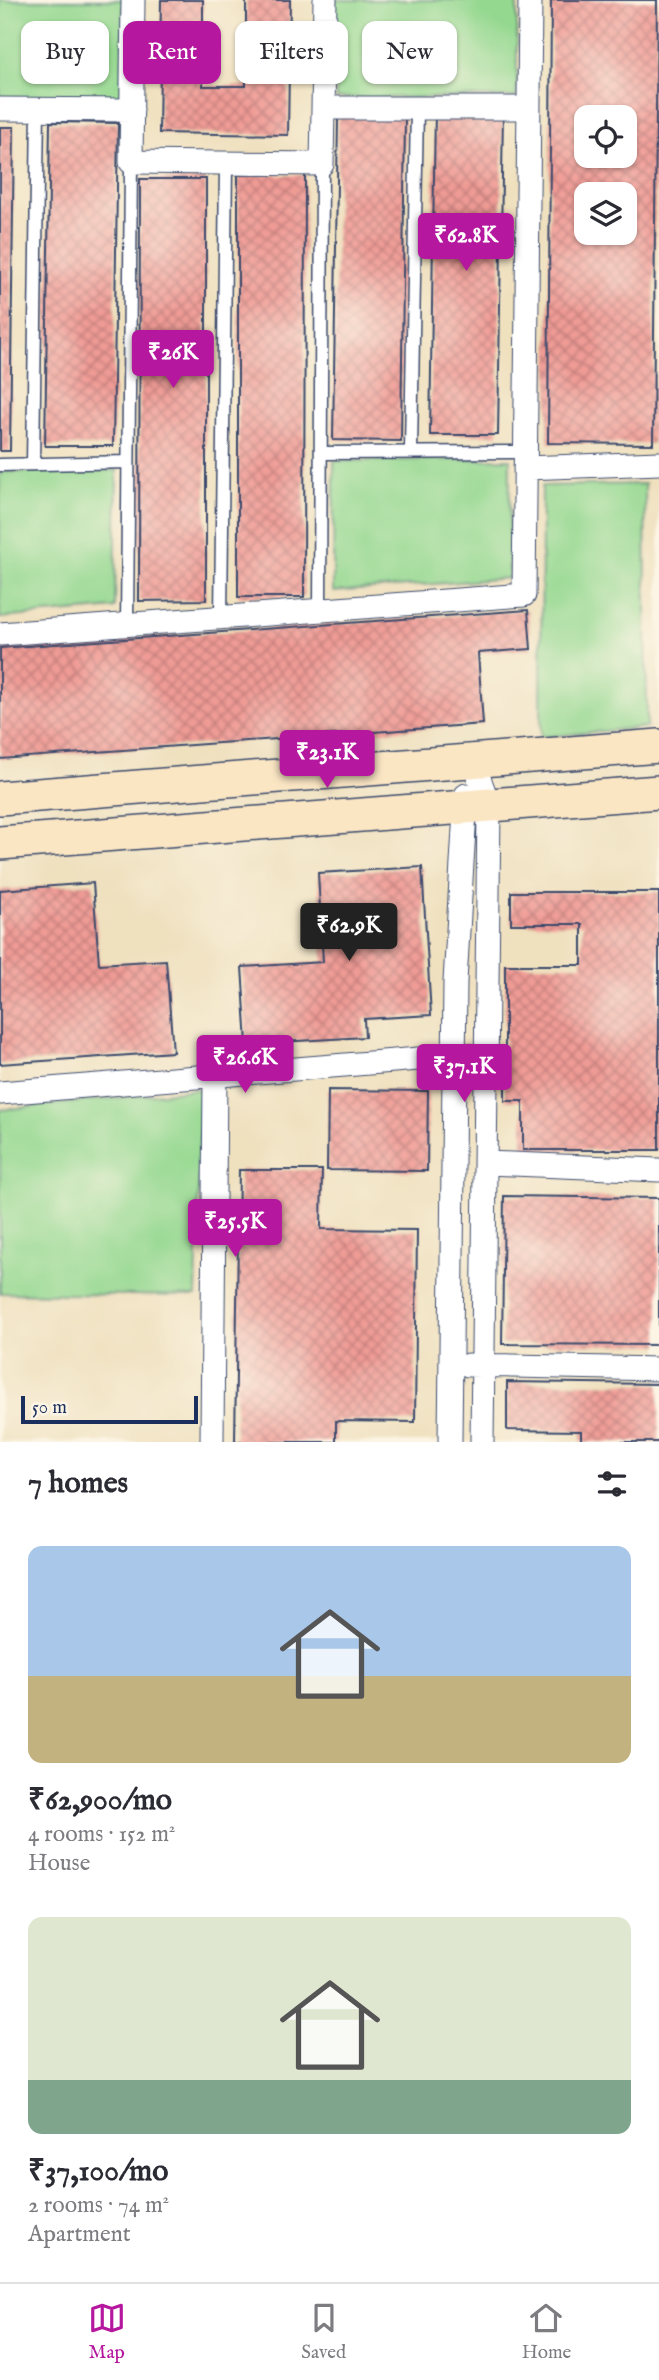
<!DOCTYPE html>
<html lang="en">
<head>
<meta charset="utf-8">
<style>
	body { margin:0; font-family:"IM FELL English",serif; background:#f7f7f7; color:#2b2b33; height:100vh; display:flex; flex-direction:column; font-size:26px; white-space:nowrap }
	* { box-sizing:border-box; margin:0 }
	p { font-size:23px; color:#7c7c81 }
	.icon { flex:none; width:38px; height:38px; fill:none; stroke:currentColor; stroke-width:2; stroke-linecap:round; stroke-linejoin:round }
	.map { position:relative; height:1442px; overflow:hidden }
	.details { display:flex; flex-direction:column; background:#fff; flex:1 }
	.details>* { flex:none }
	.top-card { position:absolute; left:21px; top:21px; width:618px; height:63px; display:flex; gap:14px }
	.fabs { position:absolute; left:574px; top:105px; display:grid; gap:14px }
	.fabs a { display:grid; place-items:center; width:63px; height:63px; border-radius:14px; background:#fff; box-shadow:0 2px 5px #0004; font-size:35px }
	.scale { position:absolute; left:21px; bottom:18px; width:177px; box-sizing:border-box; padding-left:7px; border:4px solid #1b2f5e; border-top:0; font-size:19px; line-height:24px; white-space:nowrap; color:#1b2f5e; -webkit-text-stroke:5px #fcf5e5; paint-order:stroke }
	.price { position:absolute; translate:-50% -60px; padding:0 16px; border-radius:7px; background:#b5179e; color:#fff; font-size:23px; line-height:46px; filter:drop-shadow(0 2px 4px #0008) }
	.price::after { content:''; position:absolute; left:50%; top:42px; width:21px; height:16px; margin-left:-10px; background:inherit; clip-path:polygon(0 0,100% 0,50% 100%) }
	.price.selected { background:#222; color:#fff }
	ul { padding:0; list-style:none }
	li { display:grid; align-content:center; gap:14px; height:371px; padding:0 28px }
	li span { display:grid; place-items:center; height:217px; border-radius:14px; color:#555 }
	li>.icon { margin-inline-start:auto }
	span .icon { width:126px; height:126px; fill:#fffc; stroke-width:1 }
	li b { font-size:30px }
	h2 { display:flex; justify-content:space-between; align-items:center; height:84px; padding:0 28px; font-size:30px }
	.pill { padding:0 24px; border-radius:14px; background:#fff; box-shadow:0 2px 5px #0004; font-size:24px; line-height:63px }
	.pill.selected { background:#b5179e; color:#fff }
	.dock { display:flex; justify-content:space-around; align-items:center; height:98px; border-top:2px solid #e1e1e2; background:#fff; font-size:19px; color:#7c7c81 }
	.dock a { display:grid; justify-items:center; gap:4px }
	.dock .selected { color:#b5179e }
	.map>svg:first-child { display:block }
	.park { fill:#94d890; stroke:#588477; stroke-width:2 }
	.building { fill:url(#building-cross-hatch); fill-rule:evenodd }
	.lines { fill:none; stroke-linecap:round; stroke-linejoin:round }
	.lane-casing { stroke:#3b4a6c; stroke-width:15 }
	.street-casing { stroke:#3b4a6c; stroke-width:25 }
	.secondary-casing { stroke:#3b4a6c; stroke-width:36 }
	.lane { stroke:#fff; stroke-width:12 }
	.street { stroke:#fff; stroke-width:23 }
	.secondary { stroke:#fbe6c4; stroke-width:33 }
</style>
</head>
<body>
<div class="map">
<svg width="659" height="1442" viewBox="0 0 659 1442">
	<defs>
		<pattern id="building-cross-hatch" width="8" height="8" patternUnits="userSpaceOnUse" patternTransform="scale(1.75)"><rect width="8" height="8" fill="#f09b95"/><path d="M0 0l8 8M0 8l8-8" fill="none" stroke="#c27f7d"/></pattern>
	</defs>
	<rect width="100%" height="100%" fill="#fcf5e5"/>
	<filter id="ink" filterUnits="userSpaceOnUse"><feTurbulence type="fractalNoise" baseFrequency=".0143" numOctaves="2"/><feDisplacementMap in="SourceGraphic" scale="14" xChannelSelector="R" yChannelSelector="G"/><feConvolveMatrix kernelMatrix="1 2 1 2 8 2 1 2 1" color-interpolation-filters="sRGB"/></filter>
	<filter id="wash" filterUnits="userSpaceOnUse"><feTurbulence type="fractalNoise" baseFrequency=".00686" numOctaves="4" result="noise"/><feDisplacementMap in="SourceGraphic" scale="28" xChannelSelector="R" yChannelSelector="G"/><feGaussianBlur stdDeviation="1.57" result="paint"/><feColorMatrix in="noise" values="0 0 0 0 0 0 0 0 0 0 0 0 0 0 0 0 0 1.4 0 .05"/><feComposite in="paint" operator="in"/></filter>
	<g filter="url(#wash)">
		<rect width="100%" height="100%" fill="#efe0be"/>
		<path class="park" d="M0,0H123L122,99H0Z
			M335,0H517V97L336,98Z
			M510,459L509,578L333,592L334,461Z
			M117,470L115,608L0,618V472Z
			M645,484L647,727L541,737L542,486Z
			M201,1089L196,1296L0,1293V1110Z"/>
		<g id="blocks">
			<path class="building" d="M161,0H203V86H246V0H290L288,135L159,133Z
				M551,0H657L653,444L548,443ZM586,117H625V156H586ZM586,194H625V233H586Z
				M435,111L503,112L498,435H430Z
				M338,117H405L401,441L333,440Z
				M50,122L118,123L113,446H45Z
				M0,127H14L10,451H0Z
				M238,175H305L304,597H238Z
				M140,179H206V600L139,601Z
				M528,610L531,649L478,653L483,724L0,759V648Z
				M422,867L431,1015L364,1019L365,1037L247,1044L242,967L323,962L318,873Z
				M93,883L99,964L166,960L173,1052L0,1064V890Z
				M511,892H659V1150H523V1101H505V965H582V924H511Z
				M328,1090L428,1091L427,1171L327,1170Z
				M239,1170H322L321,1229L417,1230L415,1422L336,1421V1442H235Z
				M504,1196L659,1198V1345L502,1344Z
				M507,1382L659,1384V1442H581V1431L507,1430Z"/>
		</g>
	</g>
	<g filter="url(#ink)">
		<use href="#blocks" fill-opacity="0" stroke="#3b4a6c" stroke-width="2"/>
		<g class="lines">
			<defs>
				<path id="lane" d="M411,450L417,108
					M321,453L525,452
					M33,464L38,109
					M0,465L128,462
					M320,610L322,164
					M221,618L226,164
					M127,625L131,162"/>
				<path id="street" d="M133,0L131,162L322,164L325,0
					M323,108H529
					M0,109L132,110
					M525,468L659,463
					M0,634L524,595L530,0
					M473,762L489,805L482,1442
					M0,1093L468,1055
					M485,1163L659,1170
					M468,1365L659,1369
					M212,1442L215,1075
					M450,1442L455,982L466,795"/>
				<path id="secondary" d="M0,798L659,746
					M0,843L659,792"/>
			</defs>
			<use href="#lane" class="lane-casing"/>
			<use href="#street" class="street-casing"/>
			<use href="#secondary" class="secondary-casing"/>
			<use href="#lane" class="lane"/>
			<use href="#street" class="street"/>
			<use href="#secondary" class="secondary"/>
		</g>
	</g>
</svg>
<div class="fabs">
<a><svg class="icon" aria-label="locate" viewBox="0 0 24 24"><circle cx="12" cy="12" r="6"/><path d="M12 2v4M12 18v4M2 12h4M18 12h4"/></svg></a>
<a><svg class="icon" aria-label="layers" viewBox="0 0 24 24"><path d="M12 4l9 5-9 5-9-5zM3 14l9 5 9-5"/></svg></a>
</div>
<div class="scale">50 m</div>
<b class="price" style="left:466px;top:273px">₹62.8K</b>
<b class="price" style="left:173px;top:390px">₹26K</b>
<b class="price" style="left:327px;top:790px">₹23.1K</b>
<b class="price selected" style="left:349px;top:963px">₹62.9K</b>
<b class="price" style="left:245px;top:1095px">₹26.6K</b>
<b class="price" style="left:464px;top:1104px">₹37.1K</b>
<b class="price" style="left:235px;top:1259px">₹25.5K</b>
<div class="top-card">
<a class="pill">Buy</a>
<a class="pill selected">Rent</a>
<a class="pill">Filters</a>
<a class="pill">New</a>
</div>
</div>
<section class="details">
<h2>7 homes<svg class="icon" aria-label="filters" viewBox="0 0 24 24"><path d="M4 7h16M4 17h16"/><circle cx="9" cy="7" r="2"/><circle cx="15" cy="17" r="2"/></svg></h2>
<ul>
<li><span style="background:linear-gradient(#a9c7e8 60%,#c2b280 0)"><svg class="icon" aria-label="home" viewBox="0 0 24 24"><path d="M3 11l9-7 9 7M6 9v11h12V9"/></svg></span><div><b>₹62,900/mo</b><p>4 rooms · 152 m²</p><p>House</p></div></li>
<li><span style="background:linear-gradient(#dfe7d0 75%,#7fa58c 0)"><svg class="icon" aria-label="home" viewBox="0 0 24 24"><path d="M3 11l9-7 9 7M6 9v11h12V9"/></svg></span><div><b>₹37,100/mo</b><p>2 rooms · 74 m²</p><p>Apartment</p></div></li>
</ul>
</section>
<nav class="dock">
<a class="selected"><svg class="icon" aria-label="map" viewBox="0 0 24 24"><path d="M3 6l6-2 6 2 6-2v14l-6 2-6-2-6 2zM9 4v14M15 6v14"/></svg>Map</a>
<a><svg class="icon" aria-label="saved" viewBox="0 0 24 24"><path d="M7 4h10v16l-5-4-5 4z"/></svg>Saved</a>
<a><svg class="icon" aria-label="home" viewBox="0 0 24 24"><path d="M3 11l9-7 9 7M6 9v11h12V9"/></svg>Home</a>
</nav>
</body>
</html>
